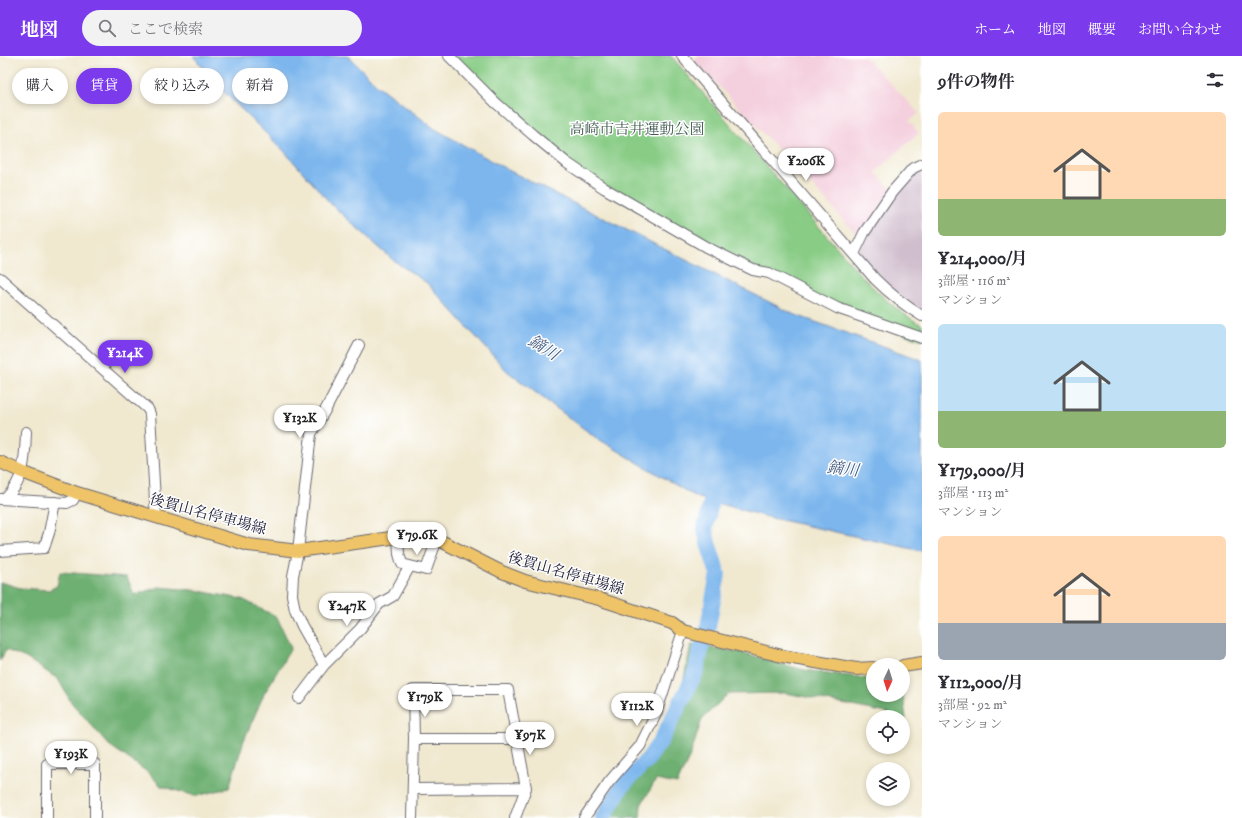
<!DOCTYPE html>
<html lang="ja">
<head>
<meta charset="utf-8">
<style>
	body { margin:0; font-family:"IM FELL DW Pica","Noto Serif JP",serif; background:#f2f2f3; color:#2b2b33; height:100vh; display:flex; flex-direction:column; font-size:15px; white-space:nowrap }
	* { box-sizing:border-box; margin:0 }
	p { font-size:13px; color:#7c7c81 }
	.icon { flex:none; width:22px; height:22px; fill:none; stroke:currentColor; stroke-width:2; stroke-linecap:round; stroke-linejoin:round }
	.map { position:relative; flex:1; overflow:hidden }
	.side { display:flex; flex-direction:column; background:#fff; width:320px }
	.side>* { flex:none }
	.banner { position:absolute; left:12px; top:12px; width:380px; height:36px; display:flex; gap:8px }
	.needle { width:26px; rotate:184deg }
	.buttons { position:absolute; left:866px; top:602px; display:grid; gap:8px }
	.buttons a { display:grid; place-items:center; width:44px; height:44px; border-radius:50%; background:#fff; box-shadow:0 2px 6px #0003; font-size:20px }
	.price { position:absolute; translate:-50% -34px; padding:0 9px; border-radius:14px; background:#fff; color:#222; font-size:13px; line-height:26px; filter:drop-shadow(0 1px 2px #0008) }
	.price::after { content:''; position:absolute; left:50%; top:24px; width:12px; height:9px; margin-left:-6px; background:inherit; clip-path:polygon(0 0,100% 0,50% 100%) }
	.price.on { background:#7c3aed; color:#fff }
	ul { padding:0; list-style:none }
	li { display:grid; align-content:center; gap:8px; height:212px; padding:0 16px }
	li span { display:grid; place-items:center; height:124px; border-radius:6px; color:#555 }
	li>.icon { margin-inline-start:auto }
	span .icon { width:72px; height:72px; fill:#fffc; stroke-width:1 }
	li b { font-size:17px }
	h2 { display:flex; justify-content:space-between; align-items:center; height:48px; padding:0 16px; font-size:17px }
	.pill { padding:0 14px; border-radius:18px; background:#fff; box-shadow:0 2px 6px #0003; font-size:14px; line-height:36px }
	.pill.on { background:#7c3aed; color:#fff }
	header { display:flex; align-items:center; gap:24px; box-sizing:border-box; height:56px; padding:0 20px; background:#7c3aed; color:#fff }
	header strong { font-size:19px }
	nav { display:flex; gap:22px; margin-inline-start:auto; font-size:14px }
	.search { width:280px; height:36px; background:#f2f2f3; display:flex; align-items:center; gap:10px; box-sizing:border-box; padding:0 14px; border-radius:22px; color:#7c7c81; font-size:15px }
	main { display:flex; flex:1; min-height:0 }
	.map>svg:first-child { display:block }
	.built { fill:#f4cfdd }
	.industrial { fill:#d0bdcd }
	.green { fill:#88cc85; stroke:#557760 }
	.forest { fill:#6eb072; stroke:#486956 }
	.water { fill:#7cb6ed; stroke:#4f6c94 }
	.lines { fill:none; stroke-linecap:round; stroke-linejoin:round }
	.river { stroke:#7cb6ed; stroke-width:16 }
	.minor-casing { stroke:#6a676f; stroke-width:12 }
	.major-casing { stroke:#6a676f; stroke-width:14 }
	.minor { stroke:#fff; stroke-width:10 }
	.major { stroke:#efc469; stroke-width:12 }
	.labels { text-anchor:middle; stroke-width:3; stroke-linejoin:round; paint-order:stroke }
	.park-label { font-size:15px; fill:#465e55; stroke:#fff }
	.street-label { font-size:15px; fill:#22223b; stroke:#fff }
	.water-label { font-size:16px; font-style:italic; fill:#465d82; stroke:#fff }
</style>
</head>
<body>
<header>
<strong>地図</strong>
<div class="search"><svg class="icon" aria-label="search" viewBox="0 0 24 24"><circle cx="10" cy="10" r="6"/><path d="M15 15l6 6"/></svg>ここで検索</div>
<nav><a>ホーム</a><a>地図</a><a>概要</a><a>お問い合わせ</a></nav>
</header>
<main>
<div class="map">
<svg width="922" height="762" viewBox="0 0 922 762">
	<rect width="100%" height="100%" fill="#fff"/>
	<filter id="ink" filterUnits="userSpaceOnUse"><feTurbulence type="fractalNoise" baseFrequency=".025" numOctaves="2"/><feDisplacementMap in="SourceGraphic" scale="8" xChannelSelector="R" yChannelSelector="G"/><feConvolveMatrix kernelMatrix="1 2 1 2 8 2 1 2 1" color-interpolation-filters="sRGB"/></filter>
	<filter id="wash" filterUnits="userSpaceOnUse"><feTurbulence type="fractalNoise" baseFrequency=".012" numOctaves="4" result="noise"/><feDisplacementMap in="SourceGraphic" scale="16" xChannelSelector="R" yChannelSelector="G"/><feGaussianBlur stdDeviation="0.9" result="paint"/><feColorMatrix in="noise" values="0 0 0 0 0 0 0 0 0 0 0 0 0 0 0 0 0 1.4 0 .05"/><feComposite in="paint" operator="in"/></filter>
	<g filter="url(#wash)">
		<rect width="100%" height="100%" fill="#f0e8cf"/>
		<path class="built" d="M700,0H864L919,57L909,65L919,77L875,116L892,134L859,182L824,142L694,4Z"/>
		<path class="industrial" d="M922,110V254L908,246L888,230L858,196L889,142Z"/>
		<path class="green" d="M446,0H671L858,216C877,236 897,256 922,269V284L866,266L602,136Z"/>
		<path class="forest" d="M60,516L127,521L134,539L159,531L193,534L242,543L277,561L291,592L264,638L244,684L229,732L196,740L161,730L146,715L109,689L71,646L58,623L26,602L6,594L0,605V527H4L20,532L49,534L57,530Z
			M691,589L740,596L804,614L873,623V639H903L906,663L882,656L786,637L728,638L702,663L690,700L677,728L656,724L641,749L640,762H610L635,722L681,637Z"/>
		<path class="water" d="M193,0H348L378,30L435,73L508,114L793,258L922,304V495L763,460L696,441L595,381L507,315L427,227L393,204L332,149L284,95L224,36Z"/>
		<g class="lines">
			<path class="river" d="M708,571L718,518L708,487L705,473L711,446L713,424
				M603,762L622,730L648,703L662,683L695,618L702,590"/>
		</g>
	</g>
	<g filter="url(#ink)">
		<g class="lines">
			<defs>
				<path id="minor" d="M449,0L496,47L533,79L567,107L604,132L706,191L753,214L769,217L837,252L922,282
					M682,0L875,223C889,237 904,249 922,260
					M854,198L864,177L892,136L913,112L922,108
					M0,222L148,353L150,358L156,461
					M0,443L67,447L73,444L77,437
					M5,443C25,424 25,402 26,376
					M398,481L399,498L402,508L426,514L437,483
					M0,495L44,492L49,477L55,446
					M324,609L302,570L295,554L292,539L293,520L298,495L311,378L327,351L359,289
					M299,642L324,609L360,573L379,548L393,540L410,510
					M414,683H516
					M414,733L526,732
					M47,762V708H95V762
					M412,762L414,683L413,634H508L526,732L515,762
					M584,762L609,726L640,690L656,658L683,575"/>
				<path id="major" d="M0,406L22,416L77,437L249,489L298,495L398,481L437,483L502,516L525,525L599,543L672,567L683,575L782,600L856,613L873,612
					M903,610L922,607"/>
			</defs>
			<use href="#minor" class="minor-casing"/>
			<use href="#major" class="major-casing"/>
			<use href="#minor" class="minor"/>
			<use href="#major" class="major"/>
		</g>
	</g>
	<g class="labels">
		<g class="park-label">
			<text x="637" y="78">高崎市吉井運動公園</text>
		</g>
		<g class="street-label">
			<text transform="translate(208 458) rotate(15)" y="5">後賀山名停車場線</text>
			<text transform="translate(566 517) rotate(16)" y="5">後賀山名停車場線</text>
		</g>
		<g class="water-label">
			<text transform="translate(544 291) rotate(32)" y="6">鏑川</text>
			<text transform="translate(843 412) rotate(7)" y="6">鏑川</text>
		</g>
	</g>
</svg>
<div class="buttons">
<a><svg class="needle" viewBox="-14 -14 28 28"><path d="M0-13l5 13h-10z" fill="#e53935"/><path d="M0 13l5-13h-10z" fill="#7c7c81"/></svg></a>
<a><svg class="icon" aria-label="locate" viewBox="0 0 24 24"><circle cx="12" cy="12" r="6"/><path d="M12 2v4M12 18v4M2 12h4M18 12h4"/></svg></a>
<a><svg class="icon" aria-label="layers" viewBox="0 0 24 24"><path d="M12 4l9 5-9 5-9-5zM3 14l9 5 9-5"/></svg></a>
</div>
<b class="price" style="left:806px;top:126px">¥206K</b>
<b class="price on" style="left:125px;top:318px">¥214K</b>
<b class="price" style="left:300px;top:383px">¥132K</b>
<b class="price" style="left:417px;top:500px">¥79.6K</b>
<b class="price" style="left:347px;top:571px">¥247K</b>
<b class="price" style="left:425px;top:662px">¥179K</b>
<b class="price" style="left:637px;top:671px">¥112K</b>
<b class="price" style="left:530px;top:700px">¥97K</b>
<b class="price" style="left:71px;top:719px">¥193K</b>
<div class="banner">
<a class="pill">購入</a>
<a class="pill on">賃貸</a>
<a class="pill">絞り込み</a>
<a class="pill">新着</a>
</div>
</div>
<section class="side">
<h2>9件の物件<svg class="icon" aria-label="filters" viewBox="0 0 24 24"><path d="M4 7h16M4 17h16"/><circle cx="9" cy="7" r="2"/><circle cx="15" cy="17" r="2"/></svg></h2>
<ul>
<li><span style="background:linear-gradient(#ffd9b3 70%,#8fb573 0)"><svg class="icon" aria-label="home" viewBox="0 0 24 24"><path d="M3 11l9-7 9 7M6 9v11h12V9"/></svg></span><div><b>¥214,000/月</b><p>3部屋 · 116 m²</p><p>マンション</p></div></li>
<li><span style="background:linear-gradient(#bfe0f5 70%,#8fb573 0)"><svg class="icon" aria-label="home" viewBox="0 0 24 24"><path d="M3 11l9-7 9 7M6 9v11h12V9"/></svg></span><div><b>¥179,000/月</b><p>3部屋 · 113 m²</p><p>マンション</p></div></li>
<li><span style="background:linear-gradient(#ffd9b3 70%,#9aa5b1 0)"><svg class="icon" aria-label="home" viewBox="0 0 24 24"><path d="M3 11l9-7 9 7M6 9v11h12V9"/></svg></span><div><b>¥112,000/月</b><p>3部屋 · 92 m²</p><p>マンション</p></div></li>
</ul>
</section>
</main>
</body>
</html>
